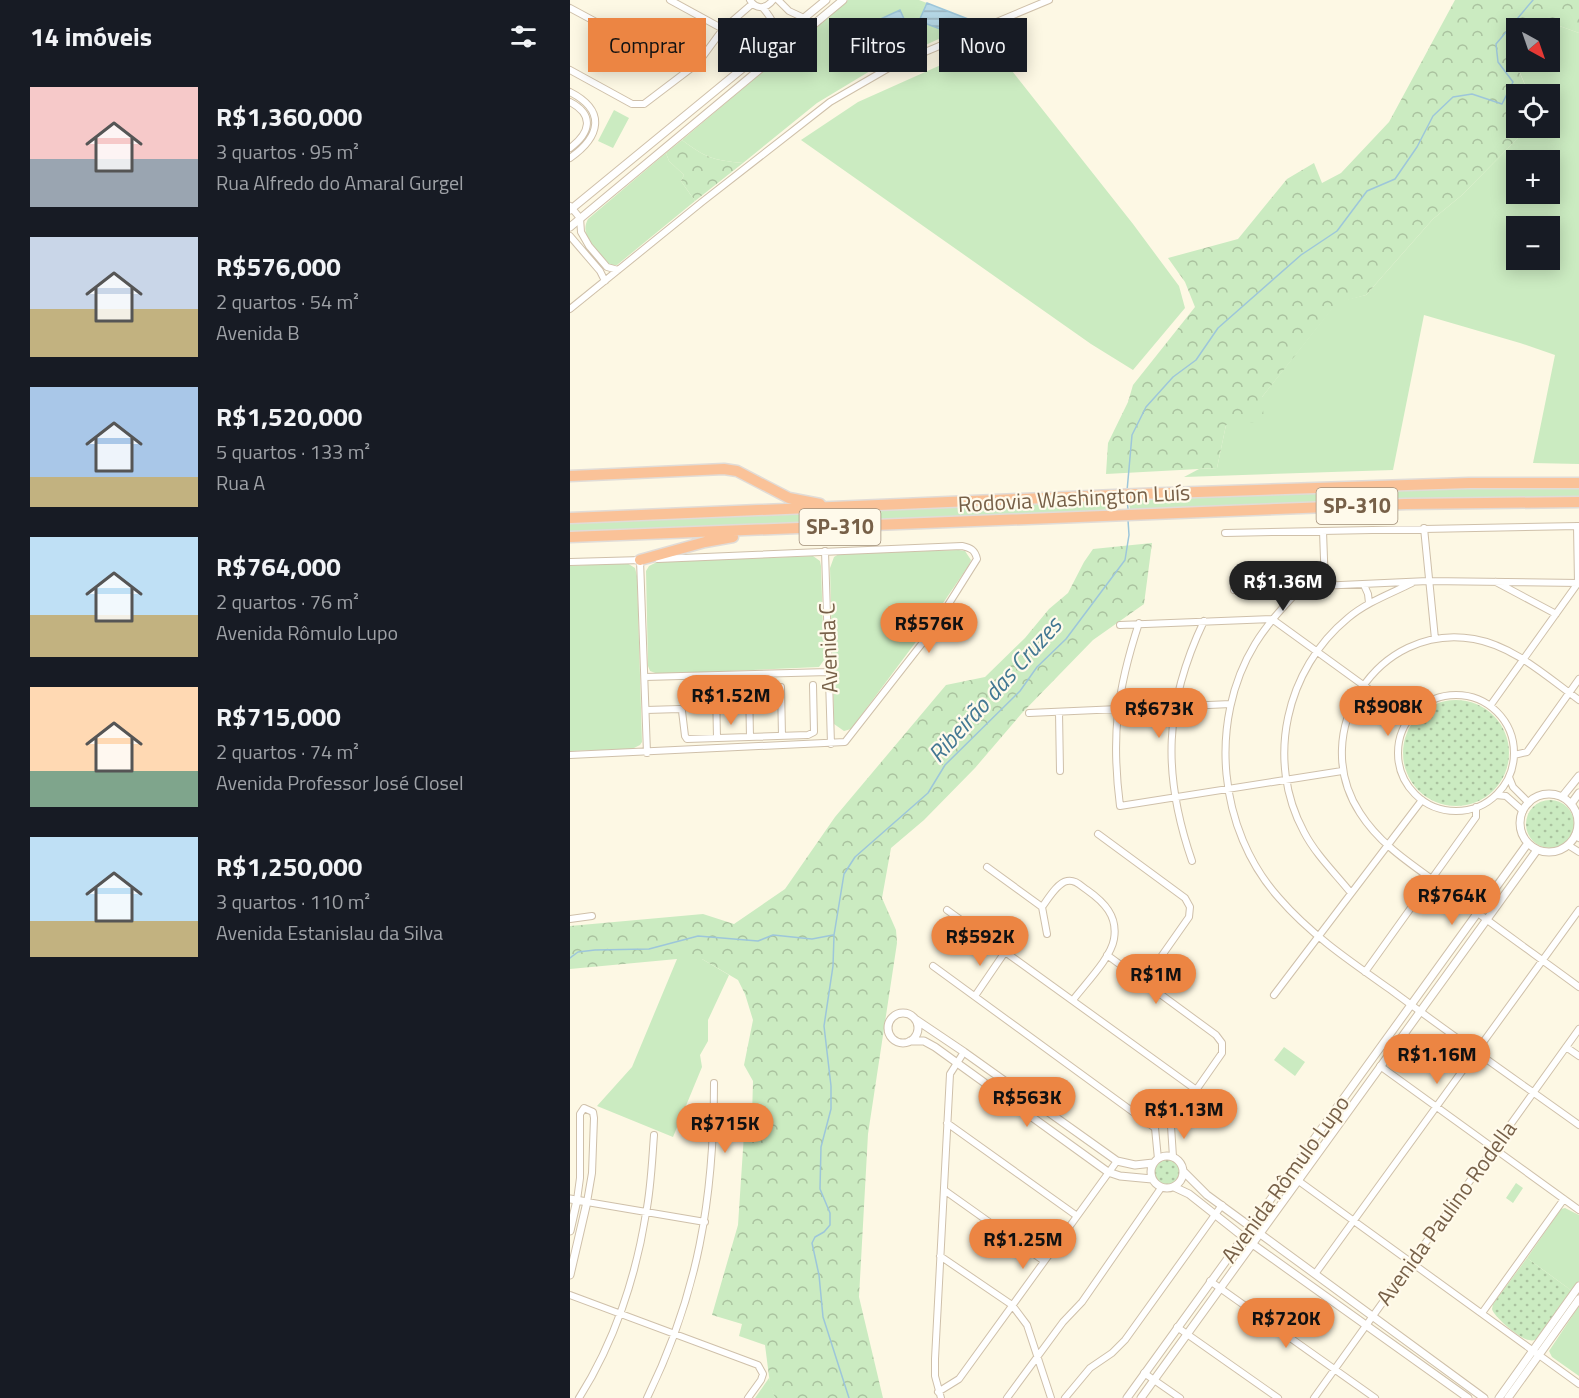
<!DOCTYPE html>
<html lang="pt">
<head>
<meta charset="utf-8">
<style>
	body { margin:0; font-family:"Titillium Web",sans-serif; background:#20242c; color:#f1f3f6; height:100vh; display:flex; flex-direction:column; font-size:22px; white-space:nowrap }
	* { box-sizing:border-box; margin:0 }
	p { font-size:20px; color:#9ea1a6 }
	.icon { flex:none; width:33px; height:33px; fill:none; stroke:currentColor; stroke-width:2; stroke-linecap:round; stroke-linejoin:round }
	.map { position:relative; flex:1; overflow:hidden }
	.panel { display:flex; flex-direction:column; background:#171b24; width:570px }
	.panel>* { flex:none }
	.hud { position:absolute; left:18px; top:18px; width:570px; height:54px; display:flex; gap:12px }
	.needle { width:39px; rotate:140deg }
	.tools { position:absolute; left:936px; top:18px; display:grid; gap:12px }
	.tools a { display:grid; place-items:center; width:54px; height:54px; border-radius:0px; background:#171b24; box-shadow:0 3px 15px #0003; font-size:30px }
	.price { position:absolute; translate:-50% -51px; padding:0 14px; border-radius:21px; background:#ec8543; color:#111; font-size:20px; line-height:39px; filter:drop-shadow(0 2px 3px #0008) }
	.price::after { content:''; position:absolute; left:50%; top:36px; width:18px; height:14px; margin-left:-9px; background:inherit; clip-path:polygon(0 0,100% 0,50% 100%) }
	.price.current { background:#222; color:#fff }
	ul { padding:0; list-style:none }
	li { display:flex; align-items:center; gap:18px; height:150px; padding:0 30px }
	li span { display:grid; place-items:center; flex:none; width:168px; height:120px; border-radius:0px; color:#555 }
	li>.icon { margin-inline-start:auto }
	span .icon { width:72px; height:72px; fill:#fffc; stroke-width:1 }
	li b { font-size:26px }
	h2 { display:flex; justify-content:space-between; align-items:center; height:72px; padding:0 30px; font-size:26px }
	.chip { padding:0 21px; border-radius:0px; background:#171b24; box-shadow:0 3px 15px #0003; font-size:21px; line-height:54px }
	.chip.current { background:#ec8543; color:#111 }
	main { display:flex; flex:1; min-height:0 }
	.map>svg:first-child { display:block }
	.grass { fill:#cbebc1; fill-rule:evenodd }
	.forest { fill:url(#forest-crowns) }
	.park { fill:url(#park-dots) }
	.water { fill:url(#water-rules); stroke:#9dc6da; stroke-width:1.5 }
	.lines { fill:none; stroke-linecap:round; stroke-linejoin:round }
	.stream { stroke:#9dc6da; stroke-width:1.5 }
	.minor-casing { stroke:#cfc0aa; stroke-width:8 }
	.tertiary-casing { stroke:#cfc0aa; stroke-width:9 }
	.motorway-casing { stroke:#e1dcd7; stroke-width:13 }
	.minor { stroke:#fff; stroke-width:6 }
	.tertiary { stroke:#fff; stroke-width:7 }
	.motorway { stroke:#fac298; stroke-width:10 }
	.labels { text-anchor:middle; stroke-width:4.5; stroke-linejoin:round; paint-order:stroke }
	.shield { fill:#fffaeb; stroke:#a08e79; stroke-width:1.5 }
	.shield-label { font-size:21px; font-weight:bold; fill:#776048 }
	.street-label { font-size:22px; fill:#776048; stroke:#fffaeb }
	.water-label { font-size:24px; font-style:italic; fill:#437893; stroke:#fffaeb }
</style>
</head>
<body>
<main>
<section class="panel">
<h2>14 imóveis<svg class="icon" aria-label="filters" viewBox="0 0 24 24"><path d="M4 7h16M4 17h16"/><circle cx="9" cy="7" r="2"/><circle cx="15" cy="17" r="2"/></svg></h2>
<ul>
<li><span style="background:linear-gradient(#f6c9c9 60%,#9aa5b1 0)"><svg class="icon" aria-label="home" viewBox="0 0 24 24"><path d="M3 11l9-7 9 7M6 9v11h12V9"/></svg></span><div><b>R$1,360,000</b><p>3 quartos · 95 m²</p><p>Rua Alfredo do Amaral Gurgel</p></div></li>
<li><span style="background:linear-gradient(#c9d6e8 60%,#c2b280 0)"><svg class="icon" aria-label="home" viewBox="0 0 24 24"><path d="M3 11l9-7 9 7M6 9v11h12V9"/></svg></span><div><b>R$576,000</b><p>2 quartos · 54 m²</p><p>Avenida B</p></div></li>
<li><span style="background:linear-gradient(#a9c7e8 75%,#c2b280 0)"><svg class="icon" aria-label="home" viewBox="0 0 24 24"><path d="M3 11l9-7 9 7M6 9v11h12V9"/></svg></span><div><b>R$1,520,000</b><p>5 quartos · 133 m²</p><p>Rua A</p></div></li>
<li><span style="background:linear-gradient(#bfe0f5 65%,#c2b280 0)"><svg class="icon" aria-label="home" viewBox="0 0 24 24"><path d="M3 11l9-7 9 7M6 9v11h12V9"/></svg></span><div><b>R$764,000</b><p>2 quartos · 76 m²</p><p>Avenida Rômulo Lupo</p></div></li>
<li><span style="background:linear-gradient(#ffd9b3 70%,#7fa58c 0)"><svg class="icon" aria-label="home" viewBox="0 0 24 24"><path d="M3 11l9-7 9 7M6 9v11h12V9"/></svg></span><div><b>R$715,000</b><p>2 quartos · 74 m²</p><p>Avenida Professor José Closel</p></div></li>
<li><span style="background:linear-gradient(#bfe0f5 70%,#c2b280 0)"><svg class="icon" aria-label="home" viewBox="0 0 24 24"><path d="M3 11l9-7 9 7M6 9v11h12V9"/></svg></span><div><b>R$1,250,000</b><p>3 quartos · 110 m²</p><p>Avenida Estanislau da Silva</p></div></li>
</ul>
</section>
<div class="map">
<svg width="1009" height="1398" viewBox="0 0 1009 1398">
	<defs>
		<pattern id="forest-crowns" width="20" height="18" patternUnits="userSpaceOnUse" patternTransform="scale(1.5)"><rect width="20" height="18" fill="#cbebc1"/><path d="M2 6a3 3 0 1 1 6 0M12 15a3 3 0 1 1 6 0" fill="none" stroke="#aac29f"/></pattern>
		<pattern id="park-dots" width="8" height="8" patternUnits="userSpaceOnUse" patternTransform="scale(1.5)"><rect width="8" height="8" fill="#cbebc1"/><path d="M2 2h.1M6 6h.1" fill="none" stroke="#aac29f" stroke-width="1.8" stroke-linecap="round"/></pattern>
		<pattern id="water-rules" width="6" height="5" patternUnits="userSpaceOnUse" patternTransform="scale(1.5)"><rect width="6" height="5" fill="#b7d9e8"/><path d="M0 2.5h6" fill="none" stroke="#9ab3be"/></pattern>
	</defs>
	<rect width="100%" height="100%" fill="#fdf8e4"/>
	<path class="grass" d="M278,0H349L406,22L305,68L247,103L173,163C143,160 136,158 112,140Z
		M984,24L1009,33V464L963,463L985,355L950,343L854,315L823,470L614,477L629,469L647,468L656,425L692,397L767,302L796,295L863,219L892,195L958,128H980V94H959L945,61L946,59V62H980V28H975ZM946,160H980V194H946ZM946,226H980V260H946Z
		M420,43L563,224L609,286L615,308L563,370L521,344L231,140L288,102Z
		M44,110L59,118L43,148L28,141Z
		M96,153L99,161L114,175L111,181L125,201L47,265H40C29,252 8,237 18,219Z
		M1009,486V499L575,511L560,509L559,504L578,498L801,490Z
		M524,500L544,503L545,509L530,510L522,513L0,533V521Z
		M389,550L395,551L401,560L399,565L354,631L281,729L274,731L264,724L260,568L264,557L269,554Z
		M243,556L250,561L251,566L254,660L249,667L88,674L80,671L78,666L76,571L79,566L87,562Z
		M57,563L65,568L67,576L72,742L70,745L62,749L0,751V566Z
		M107,959H132L159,975L138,1020V1041L130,1055L132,1067L103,1137L27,1106L62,1067Z
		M714,1047L735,1062L725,1076L704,1060Z
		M946,1183L953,1188L943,1203L936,1198Z
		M995,1208L1009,1215V1281L1002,1291L957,1258L991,1209Z
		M1009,1306V1376L982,1357L979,1351Z
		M199,1378L205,1398H185Z"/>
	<path class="forest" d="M885,0H1009V33L984,24L975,28H946L945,62L959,94H946V128H958L892,195L863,219L796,295L767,303L692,397L694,421L656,425L647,468L536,474L538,443L558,402L563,385L625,307L615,282L598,258L668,239L717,179L744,163L752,183L771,173L819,122Z
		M112,140C136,158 143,160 173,163L125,201L111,181L114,175L99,161L96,153Z
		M582,543L574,604L523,640L452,713L405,768L354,820L321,848L312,898L326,930L327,943L298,1134L289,1297L313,1398H205L200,1384L195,1345L169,1336L172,1324L142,1315L168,1225L174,1134L182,1116L183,1081L174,1065L183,1020L175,994L168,980L132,959H107L0,969V926L133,914L164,924L215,889L265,817L376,685L415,677L455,638L479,609L498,593L514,562L523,549Z"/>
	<path class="park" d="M833 753a53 53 0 1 1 106 0a53 53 0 1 1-106 0Z
		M956 824a24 24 0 1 1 48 0a24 24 0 1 1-48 0Z
		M584 1172a13 13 0 1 1 26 0a13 13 0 1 1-26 0Z
		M957,1258L1002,1291L968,1338C965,1340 963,1341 959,1340C950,1339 924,1317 922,1309L923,1304Z"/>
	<path class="water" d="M357,3L398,19L378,32L349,21Z
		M330,10L345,43L308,60L293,27Z"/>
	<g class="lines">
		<path class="stream" d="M557,491L562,435L576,407L603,377L626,360L648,328L731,255L767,231L797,191L825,179L847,147L863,116L883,97L902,94L932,104L943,82L928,62L926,44L963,0
			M557,499L558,509
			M0,958L8,952L25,950L79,949L128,936L188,941L203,935L242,939L263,935
			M279,1398L253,1317L249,1275L242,1243L245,1237L254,1232L260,1225V1213L250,1189L251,1147L261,1109V1086L254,1026L263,966L264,935L274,874L285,857L358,793L375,765L450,691L467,667L496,639L555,560L559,535L558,520"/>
		<defs>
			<path id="minor" d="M100,0L153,29
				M180,0C186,10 196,9 203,0
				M208,0L219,11L234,18
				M0,8L117,71
				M193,8C203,20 207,27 204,42L211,51
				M0,70L62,104H74L128,63L153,29L182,4
				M0,92C37,111 30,137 0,158
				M0,102C25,115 20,133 0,148
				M0,206L10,218L11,232L19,246L37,267L48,270
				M0,236L30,271L35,281
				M0,309L132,202L260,102L324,65L479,0
				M854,528L865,639
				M753,531L755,587
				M655,533L1009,526
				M255,551L261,744
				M70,560L77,753
				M0,562L72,560
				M926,582L986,614
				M794,585L798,594L799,603
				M731,588C714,606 698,623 685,644C638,721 648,830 709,898C741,935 781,962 821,990C883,1036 946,1080 1009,1125
				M664,590L858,581L1009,583
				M569,623C547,690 541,736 550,806L772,771
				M550,625L702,619L840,719
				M75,677L259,672
				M179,686L180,737
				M211,687L212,736
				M146,689L147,738
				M828 753a58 58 0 1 1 116 0a58 58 0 1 1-116 0Z
				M1009,700C977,677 944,646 904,639C808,622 737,732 790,813C811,846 843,865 874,888C918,921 964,954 1009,987
				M920,706L1008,583L1007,526
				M76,710L110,709L112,711L115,736L117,739L238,735L244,732L243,685
				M489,712L490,771
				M459,713L661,704
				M0,755L275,742L361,632L407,559C405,550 401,548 392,546L88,559
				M944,755L957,752L1009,679
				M939,777L943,787L959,803
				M926,795L936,796L953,811
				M528,834L615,898L620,907L619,917L574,981
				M1005,835L1009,838
				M998,845L1009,852
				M622,861C592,774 594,705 634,621
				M417,867L472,907
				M781,893C765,873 746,855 734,832C695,760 716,669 778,618C797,602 820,594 842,583
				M377,910L625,1089
				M0,919L22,916
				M477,934L472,907C478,899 487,883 497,881C505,879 511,886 517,890C534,902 548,916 544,939C541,958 515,984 503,1000
				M537,955L646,1035L652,1043V1053L601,1126
				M363,966L585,1128
				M795,972L906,817V807
				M704,995L852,800
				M405,996L435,952
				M996,1047L1009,1056
				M810,1066L1009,1210
				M377,1123L507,1216
				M601,1126L603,1157
				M585,1128L588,1159
				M719,1174L1009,1384
				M374,1190L474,1261
				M7,1200L10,1178V1114L14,1108L23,1112L24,1118L22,1173L17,1202L135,1222
				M370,1256L442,1305L457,1325L481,1398
				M745,1274L1009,910
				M640,1281L805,1398
				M0,1295L188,1365L193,1374L191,1380L178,1398
				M912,1313L994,1199
				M607,1327L708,1398
				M574,1373L610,1398
				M368,1392L389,1379L547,1161
				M9,1398C44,1343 66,1277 76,1213C81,1188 82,1161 84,1135
				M77,1398C128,1294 144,1198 144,1083
				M371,1398L365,1376V1359L380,1074L394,1052
				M437,1398L493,1322L512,1302L591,1188
				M495,1398L520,1368L542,1353L555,1340L652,1205
				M744,1398L1009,1029"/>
			<path id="tertiary" d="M0,210L256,0
				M0,227L273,0
				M950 823a29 29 0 1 1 58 0a29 29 0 1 1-58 0Z
				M992,797L1009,776
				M1001,804L1009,793
				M318 1028a15 15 0 1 1 30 0a15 15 0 1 1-30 0Z
				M345,1019L394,1052L547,1161L565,1165L583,1163
				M340,1041H354L365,1047L538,1172L550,1176L582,1179
				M581 1172a16 16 0 1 1 32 0a16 16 0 1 1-32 0Z
				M613,1171L637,1195L689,1233L914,1398
				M604,1187L619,1194L681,1243L898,1398
				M0,1199L17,1202L0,1275
				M0,1231L7,1200
				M557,1398L958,843
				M571,1398L967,850
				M929,1398L1009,1286
				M938,1398L1009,1299"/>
			<path id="motorway" d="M0,476L154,469L167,471L219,498L250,504
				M0,518L568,494L899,483H1009
				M0,537L836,504L1009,502
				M70,560L135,542L163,537"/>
		</defs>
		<use href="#minor" class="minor-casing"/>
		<use href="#tertiary" class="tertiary-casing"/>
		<use href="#motorway" class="motorway-casing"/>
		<use href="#minor" class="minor"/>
		<use href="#tertiary" class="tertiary"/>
		<use href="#motorway" class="motorway"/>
	</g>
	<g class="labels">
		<g class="shield">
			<rect x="746.5" y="488" width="81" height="36" rx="4.5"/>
			<rect x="229.5" y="509" width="81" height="36" rx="4.5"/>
		</g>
		<g class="shield-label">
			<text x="787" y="513">SP-310</text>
			<text x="270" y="534">SP-310</text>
		</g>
		<g class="street-label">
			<text transform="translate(504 498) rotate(-3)" y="8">Rodovia Washington Luís</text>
			<text transform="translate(258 648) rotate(-92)" y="8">Avenida C</text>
			<text transform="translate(715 1179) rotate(-54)" y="8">Avenida Rômulo Lupo</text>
			<text transform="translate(876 1213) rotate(-54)" y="8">Avenida Paulino Rodella</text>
		</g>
		<g class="water-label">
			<text transform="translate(425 690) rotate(-48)" y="8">Ribeirão das Cruzes</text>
		</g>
	</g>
</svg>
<div class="tools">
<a><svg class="needle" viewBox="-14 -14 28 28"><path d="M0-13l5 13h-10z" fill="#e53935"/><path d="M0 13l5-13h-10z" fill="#9ea1a6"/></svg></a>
<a><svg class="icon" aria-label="locate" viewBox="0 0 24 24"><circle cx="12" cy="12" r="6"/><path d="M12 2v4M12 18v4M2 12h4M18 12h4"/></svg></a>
<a>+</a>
<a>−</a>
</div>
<b class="price current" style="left:713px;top:612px">R$1.36M</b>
<b class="price" style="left:359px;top:654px">R$576K</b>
<b class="price" style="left:161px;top:726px">R$1.52M</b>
<b class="price" style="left:818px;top:737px">R$908K</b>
<b class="price" style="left:589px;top:739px">R$673K</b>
<b class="price" style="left:882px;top:926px">R$764K</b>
<b class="price" style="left:410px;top:967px">R$592K</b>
<b class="price" style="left:586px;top:1005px">R$1M</b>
<b class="price" style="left:867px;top:1085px">R$1.16M</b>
<b class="price" style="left:457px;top:1128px">R$563K</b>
<b class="price" style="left:614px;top:1140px">R$1.13M</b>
<b class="price" style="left:155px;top:1154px">R$715K</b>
<b class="price" style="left:453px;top:1270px">R$1.25M</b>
<b class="price" style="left:716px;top:1349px">R$720K</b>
<div class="hud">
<a class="chip current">Comprar</a>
<a class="chip">Alugar</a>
<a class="chip">Filtros</a>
<a class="chip">Novo</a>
</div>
</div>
</main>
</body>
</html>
